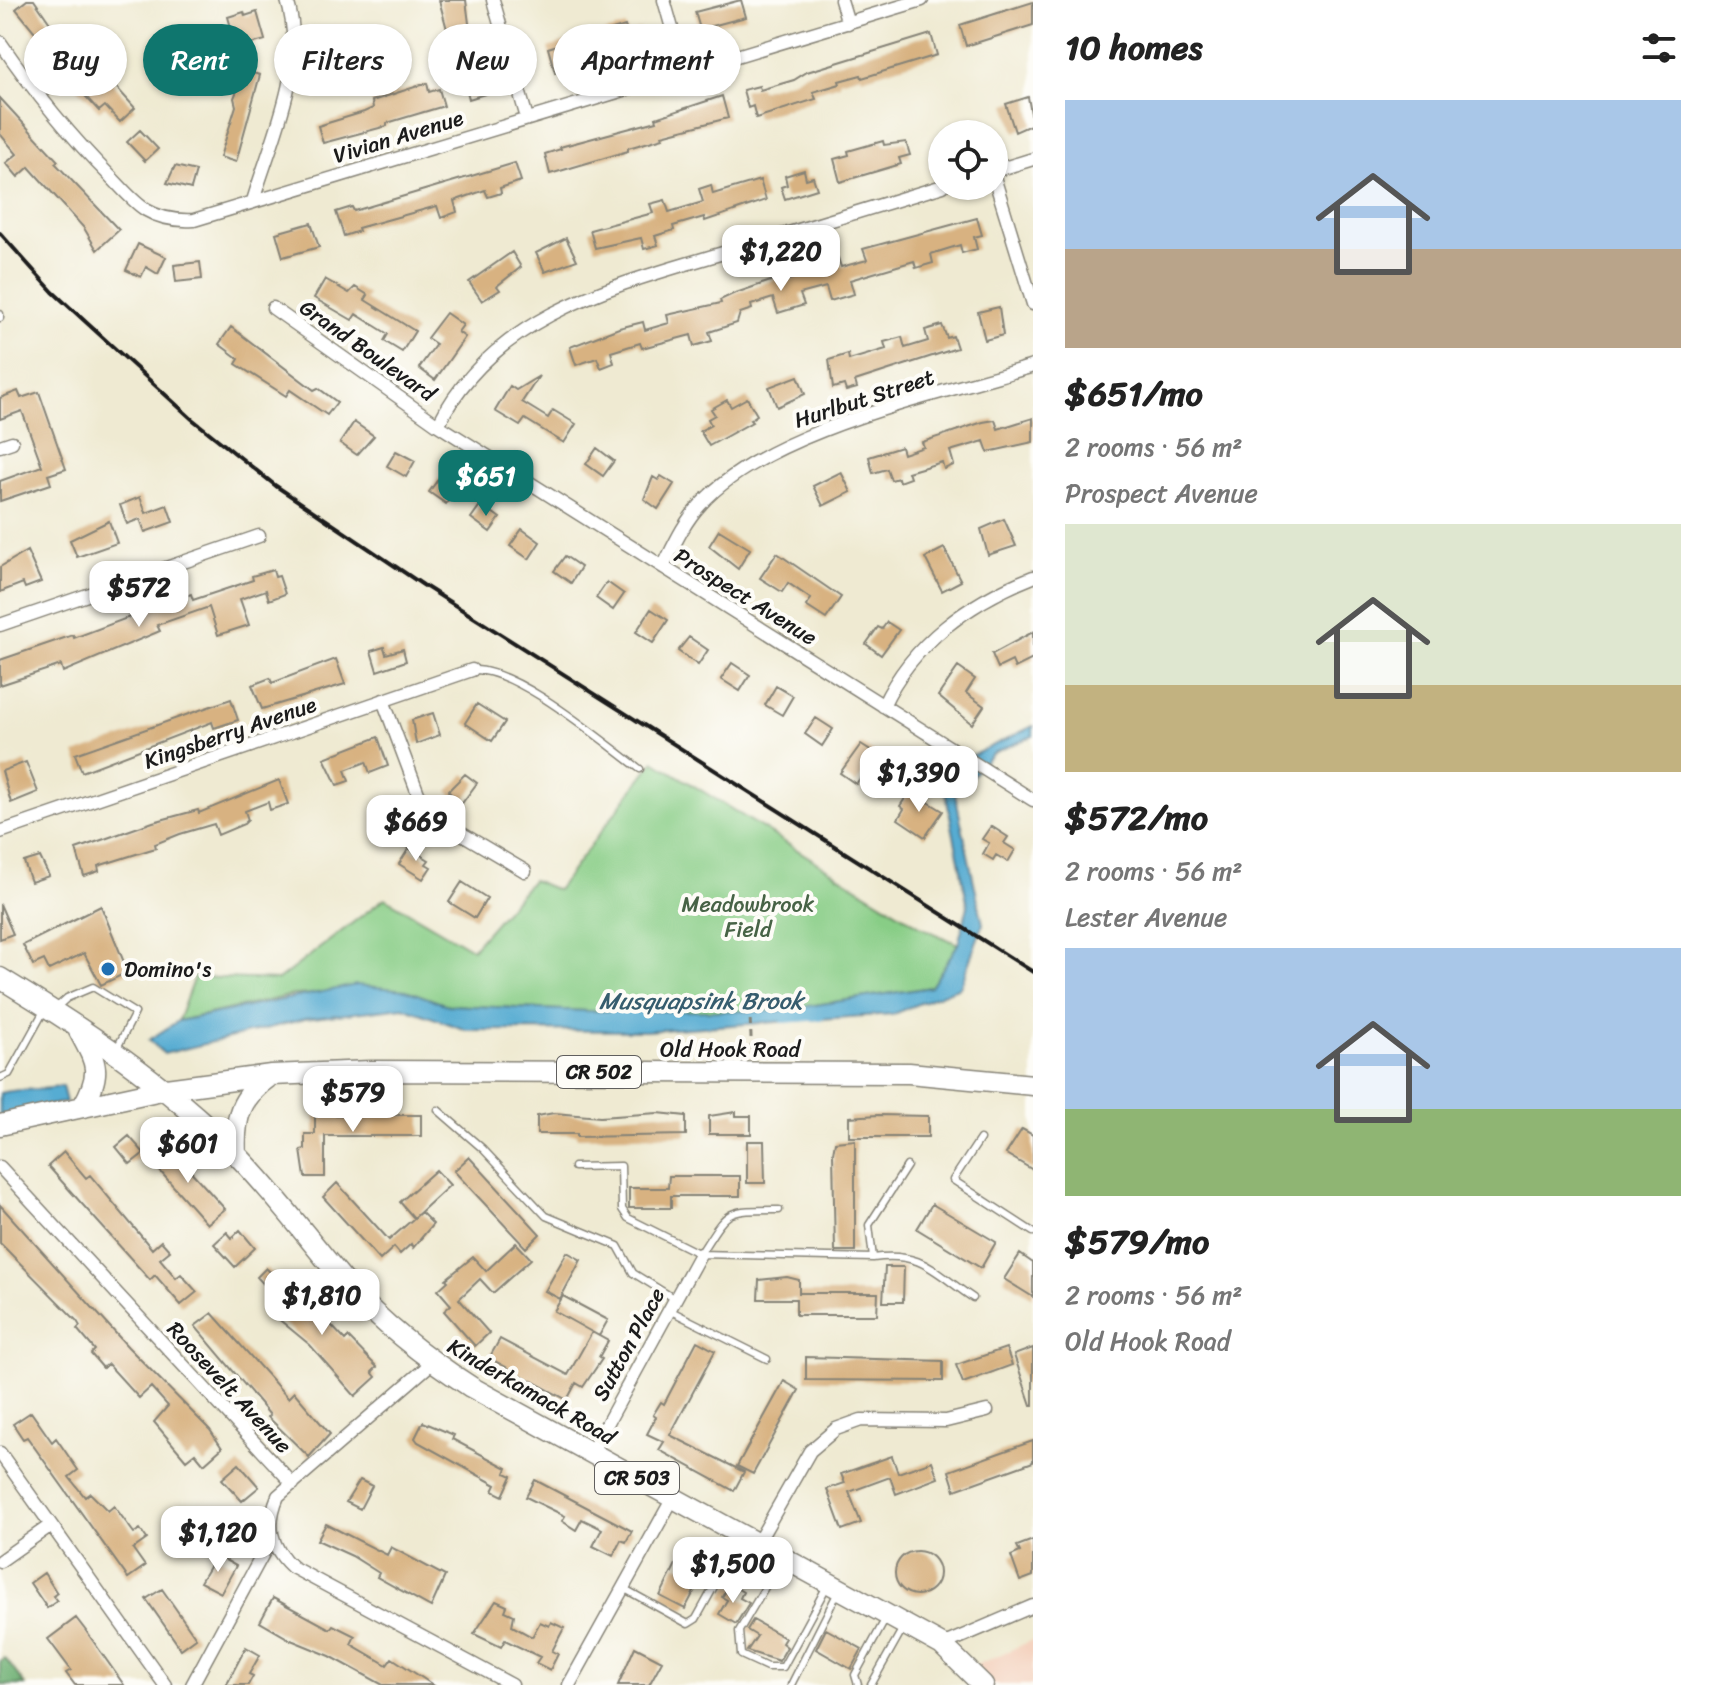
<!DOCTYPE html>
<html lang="en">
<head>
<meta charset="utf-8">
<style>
	body { margin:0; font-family:Sriracha,sans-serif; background:#f2f2f2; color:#222; height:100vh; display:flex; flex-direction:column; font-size:30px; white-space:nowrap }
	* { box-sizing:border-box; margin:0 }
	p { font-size:26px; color:#767676 }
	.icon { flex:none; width:44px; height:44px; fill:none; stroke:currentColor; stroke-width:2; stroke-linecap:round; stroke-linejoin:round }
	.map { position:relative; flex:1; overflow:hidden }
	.sheet { display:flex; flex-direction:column; background:#fff; width:680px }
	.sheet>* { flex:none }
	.guide { position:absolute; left:24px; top:24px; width:760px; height:72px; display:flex; gap:16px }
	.fabs { position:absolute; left:928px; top:120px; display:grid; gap:16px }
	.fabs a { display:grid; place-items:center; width:80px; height:80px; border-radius:50%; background:#fff; box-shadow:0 2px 6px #0004; font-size:40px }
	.price { position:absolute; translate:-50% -68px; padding:0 18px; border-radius:16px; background:#fff; color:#222; font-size:26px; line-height:52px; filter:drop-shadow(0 2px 4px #0008) }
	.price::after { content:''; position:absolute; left:50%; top:48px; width:24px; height:18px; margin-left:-12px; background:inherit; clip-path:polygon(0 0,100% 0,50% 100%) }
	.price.on { background:#0f766e; color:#fff }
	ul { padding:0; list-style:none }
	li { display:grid; align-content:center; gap:16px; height:424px; padding:0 32px }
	li span { display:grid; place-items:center; height:248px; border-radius:0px; color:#555 }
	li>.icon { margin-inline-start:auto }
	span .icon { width:144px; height:144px; fill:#fffc; stroke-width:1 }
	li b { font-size:34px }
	h2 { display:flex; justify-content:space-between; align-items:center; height:96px; padding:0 32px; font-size:34px }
	.pill { padding:0 28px; border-radius:36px; background:#fff; box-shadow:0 2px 6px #0004; font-size:28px; line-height:72px }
	.pill.on { background:#0f766e; color:#fff }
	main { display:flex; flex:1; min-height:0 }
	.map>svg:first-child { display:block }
	.built { fill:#f4d3c0 }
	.green { fill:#88cd86; stroke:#527451; stroke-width:2 }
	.forest { fill:#6eb073; stroke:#456648; stroke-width:2 }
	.water { fill:#56acd2; stroke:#396477; stroke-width:2 }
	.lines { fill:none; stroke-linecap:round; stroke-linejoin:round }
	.stream { stroke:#56acd2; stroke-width:4 }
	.building { fill:#d8b281 }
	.lane-casing { stroke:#868377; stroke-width:9 }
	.street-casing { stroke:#868377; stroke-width:15 }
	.primary-casing { stroke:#868377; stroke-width:23 }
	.path { stroke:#868377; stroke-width:3; stroke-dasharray:6 6; stroke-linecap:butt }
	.lane { stroke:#fff; stroke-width:6 }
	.street { stroke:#fff; stroke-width:12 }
	.primary { stroke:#fff; stroke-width:20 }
	.rail { stroke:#1c1c1c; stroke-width:4 }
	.poi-dot { fill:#1f6fb2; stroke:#fdfcf7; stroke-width:3 }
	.labels { text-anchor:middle; stroke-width:8; stroke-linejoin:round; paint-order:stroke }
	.shield { fill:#fdfcf7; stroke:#605f5e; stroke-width:2 }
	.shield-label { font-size:20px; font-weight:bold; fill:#1c1c1c }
	.street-label { font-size:22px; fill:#1c1c1c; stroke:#fdfcf7 }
	.park-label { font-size:22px; fill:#476346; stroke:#fdfcf7 }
	.poi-label { font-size:22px; fill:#1c1c1c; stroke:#fdfcf7; text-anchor:start }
	.water-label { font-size:24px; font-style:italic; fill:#365d6e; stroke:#fdfcf7 }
</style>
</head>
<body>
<main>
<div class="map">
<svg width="1033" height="1685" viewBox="0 0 1033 1685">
	<rect width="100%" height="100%" fill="#fdfcf7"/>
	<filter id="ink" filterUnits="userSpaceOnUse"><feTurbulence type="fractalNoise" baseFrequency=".0125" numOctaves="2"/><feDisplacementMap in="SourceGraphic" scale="16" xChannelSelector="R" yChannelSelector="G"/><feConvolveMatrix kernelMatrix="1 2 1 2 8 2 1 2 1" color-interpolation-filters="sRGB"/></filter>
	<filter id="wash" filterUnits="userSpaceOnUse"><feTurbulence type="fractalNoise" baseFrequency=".006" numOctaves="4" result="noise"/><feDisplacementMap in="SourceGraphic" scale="32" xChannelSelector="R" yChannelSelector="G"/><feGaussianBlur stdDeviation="1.8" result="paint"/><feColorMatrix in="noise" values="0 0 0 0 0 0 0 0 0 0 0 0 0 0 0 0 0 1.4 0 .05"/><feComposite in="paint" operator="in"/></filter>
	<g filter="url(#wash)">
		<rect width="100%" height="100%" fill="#efead2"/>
		<path class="built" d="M1033,1640V1685H981L965,1670Z"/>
		<path class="green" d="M654,761L925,929L958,944L931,987L776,1011H588L447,1005L406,990L293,995L178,1021L194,977L278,980L385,898L472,949L532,880L557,890Z"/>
		<path class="forest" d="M5,1658L25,1685H0V1661Z"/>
		<path class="water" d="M1033,726V736L993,753L955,794L983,924L960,987L893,1014L646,1031L466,1030L403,1007L305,1019L164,1054L149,1040L178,1021L356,985L406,990L447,1005L588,1011H776L931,987L958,944L968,906L945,790L971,756Z
			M62,1086L66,1102L0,1116V1093C22,1087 41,1092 62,1086Z"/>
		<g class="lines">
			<path class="stream" d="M783,1021L822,1018"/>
		</g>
		<g id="blocks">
			<path class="building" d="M27,0H34L56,32L43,42L16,9Z
				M439,0H466L471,39L451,44Z
				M741,0L746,17L700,29L695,12Z
				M1033,2V25L966,46L960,25Z
				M244,12L245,16L257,12L265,40L237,48L228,17Z
				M625,26L628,34L640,29L646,47L612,58L603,33Z
				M338,27L358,28L359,63L336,64Z
				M931,34L937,55L862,78L861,75L839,81L840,84L813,92L816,99L756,118L753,106L748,108L743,90L759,86L760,90L794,80L807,72Z
				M570,41L571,45L580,42L587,64L555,73L548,48Z
				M72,53L85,68L89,64L106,82L109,79L135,108L120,122L105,106L99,111L57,65Z
				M480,67L488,93L469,99L465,83L457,85L454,74Z
				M241,70L260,75L236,162L220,157L236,106L234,98L243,76Z
				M427,83L429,92L439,89L444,106L387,123V126L323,143L318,126L364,112L373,108L372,101Z
				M722,96L728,118L662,135L663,138L628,148V151L550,174L545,154L561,149L560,147L657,121L656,118Z
				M1028,97L1033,124L1015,132L1006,104Z
				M0,98L58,161L55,163L119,230L97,250L84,228L29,167L18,177L6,163L17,154L0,134Z
				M140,130L158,149L145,161L127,142Z
				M883,141L884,145L906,142L910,155L899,158L901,164L840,182L834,159L849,155L848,151Z
				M515,163L521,181L500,188L501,193L488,197L485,190L454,201L457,212L441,218L437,206L358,228L359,231L344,236L336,212L352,207L354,211Z
				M175,166L196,171L191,189L167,183Z
				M804,170L806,179L813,177L817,189L785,199L781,187L787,185L785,176Z
				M760,180L766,200L705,221L704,217L673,226L674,230L655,236L658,245L644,249L641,238L595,248L590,230L653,213L650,204L665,200L669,212L703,202L699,189L711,185L713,194Z
				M977,218L982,235L974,237L977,249L962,253L960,245L931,254L933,263L916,268L914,261L850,280L854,294L830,301L826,287L800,294L804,305L778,313L773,298L751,305L752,309L740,313L737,323L709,332L712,341L694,346L691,335L642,348L640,343L611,352L614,363L601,368L597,358L576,365L570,347L619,328L643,322L645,330L669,323L667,315L721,303L720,300L733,294L785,276L787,280L826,269L824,262L838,258L841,267L867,260L863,249Z
				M311,223L319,247L283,257L276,233Z
				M566,238L577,260L545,272L536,253Z
				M138,244L166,257L158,274L146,267L141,277L126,270Z
				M512,252L521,267L497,286L500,290L482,301L469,282Z
				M200,262L202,279L176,282L174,265Z
				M325,279L349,293L355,287L368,295L365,300L415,331L402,352L384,341L388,334L356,314L352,320L314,298Z
				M999,307L1003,335L985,340L978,312Z
				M446,313L463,325L458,332L465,337L435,380L419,368L436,344L427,338Z
				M942,325L947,338L953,336L957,348L855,381L857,388L846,391L844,385L833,388L829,360L848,354L849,360L886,349L884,342L902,337L905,348L928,341L925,330Z
				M231,327L314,390L318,388L337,402L327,415L290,390L286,396L236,364L239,359L219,344Z
				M539,376L522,402L548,418L553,410L576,424L564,443L525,419L520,426L495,411L510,386L516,390Z
				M798,376L805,394L777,407L769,387Z
				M18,391L21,398L39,392L66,469L48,475L51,484L0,501V481L42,466L22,411L0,419V398Z
				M747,398L757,415L750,420L752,422L709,446L700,431L711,425L708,419L715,415L711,409L727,400L731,407Z
				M1033,418V442L988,452L984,441L950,451L954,465L944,469L942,462L908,472L910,478L899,482L898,478L891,480L887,469L873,473L869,457L901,447L903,454L924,447L922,442L983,422L995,420L998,429Z
				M354,422L374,436L357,455L340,443Z
				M597,448L614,461L603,476L586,464Z
				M396,451L415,461L406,477L387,466Z
				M841,472L851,492L823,506L813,486Z
				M661,476L674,484L658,509L644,499L653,477L658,480Z
				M439,478L457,490L446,504L429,492Z
				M140,497L146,513L167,505L173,522L145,532L140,519L127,524L120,505Z
				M481,504L500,518L490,532L471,518Z
				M1004,519L1016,546L988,555L981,529Z
				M109,521L117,543L77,557L70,540Z
				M522,529L540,542L529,559L510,546Z
				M719,530L750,549L738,569L709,546Z
				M944,548L961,581L942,591L925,558Z
				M27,551L41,582L25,588L23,583L0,592V567Z
				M777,553L841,597L826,619L806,606L811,599L788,583L782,592L760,578Z
				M565,556L581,567L571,583L554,571Z
				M273,570L275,577L279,576L285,594L269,600L266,590L240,599L249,625L218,635L209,607L157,625L160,631L63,672L61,665L0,685V660L73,635L74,638L191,594L193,600L253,580L252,576Z
				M607,582L624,594L613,610L596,598Z
				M651,609L668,620L653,643L636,632Z
				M887,622L899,630L881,655L866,644L878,627L882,629Z
				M1033,632V659L1015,668L1012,661L998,668L992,654Z
				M689,637L708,650L698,665L678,651Z
				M384,647L386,654L403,649L406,661L377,671L371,651Z
				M336,659L345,684L262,709L252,685L270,678L272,683Z
				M732,663L750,675L740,691L721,679Z
				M958,667L975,679L966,693L984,706L972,724L938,696Z
				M776,686L793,696L782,715L765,705Z
				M231,699L238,720L214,728L212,722L82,772L75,754Z
				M477,704L505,722L492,741L465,723Z
				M433,713L440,735L416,744L412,720Z
				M816,718L833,729L822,746L805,734Z
				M378,737L388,766L370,773L366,762L345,770L349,781L337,785L324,758Z
				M861,744L877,754L856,784L840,773Z
				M26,762L38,792L11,803L2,771Z
				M465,774L477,783L460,806L450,799L452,795L448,791Z
				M279,780L288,804L270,810L268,802L245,811L248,820L244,824L218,835L214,824L180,834L155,844L156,848L149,850L98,866L99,871L84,876L76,849L153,822L198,810L199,813Z
				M910,791L943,811L925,837L898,819L904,809L900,806Z
				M991,826L1008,837L1004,843L1015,850L1008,862L996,855L993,860L983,854L989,843L982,839Z
				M409,848L429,860L426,864L431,867L423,879L399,864Z
				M40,857L49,876L31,882L24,862Z
				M462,882L487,898L475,918L449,902Z
				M0,904L13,934L0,939Z
				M101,906L128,972L101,985L84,953L49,970L44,960L33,965L23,945Z
				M736,1112V1116H751V1134H709V1116Z
				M554,1113L600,1117L658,1113L686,1116V1135L577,1137V1134H537V1116Z
				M315,1115H421V1136H325V1177H305L301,1150L305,1149V1134H315Z
				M878,1115L928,1116V1137H849V1117Z
				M1022,1129L1033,1135V1170L1006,1154Z
				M129,1136L144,1153L130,1164L116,1147Z
				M855,1140V1251H835L833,1153L835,1142Z
				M747,1141H764L765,1183H747Z
				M168,1146L225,1209L207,1224L151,1161Z
				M64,1152L86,1178L90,1175L152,1249L161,1241L170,1251L160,1259L176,1278L181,1274L197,1292L181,1305L155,1275L150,1280L48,1166Z
				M469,1157L540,1234L526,1248L454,1171Z
				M436,1170L450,1185L414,1218L400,1202Z
				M669,1176H740V1196H671V1208H629V1188H668Z
				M337,1183L389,1240L421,1212L433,1224L413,1248L411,1244L400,1254L394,1247L380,1260L323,1197Z
				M932,1204L996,1242L981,1268L917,1229Z
				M0,1205L128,1347L210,1430L222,1448L204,1464L195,1453L186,1460L154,1422L168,1406L151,1387L139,1398L108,1364L103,1368L91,1354L95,1350L77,1329L80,1326L77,1321L0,1243Z
				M240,1230L255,1248L235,1267L214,1244L227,1232L232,1238Z
				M516,1243L531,1259L493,1293L480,1279L459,1299L489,1333L475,1346L444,1311L451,1305L438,1290L448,1281L446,1279L473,1257L486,1271Z
				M567,1252L581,1260L560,1299L545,1291Z
				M1020,1254L1033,1263V1297L1004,1279Z
				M885,1267H904L903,1302H883Z
				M266,1268L297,1298L302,1294L345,1340L348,1337L377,1367L372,1372L376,1377L355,1396L310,1345L276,1317L286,1308L257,1277Z
				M787,1277L799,1280V1293H878L877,1315H796V1299H758L759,1280Z
				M563,1296L608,1320L599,1336L554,1311Z
				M212,1313L288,1398L294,1392L330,1434L309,1457L268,1417L270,1415L195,1326Z
				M592,1332L608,1341L599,1357L602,1359L583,1387L576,1383L567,1400L489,1358L500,1339L568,1375Z
				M697,1341L715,1351L670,1435L744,1472L734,1491L659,1450L664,1442L647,1434L656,1417L653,1415L661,1402L664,1404Z
				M1006,1348L1012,1365L963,1383L956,1365Z
				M1033,1348V1405H1031L1014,1355Z
				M806,1357L943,1361V1381L806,1380Z
				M784,1381L799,1390L753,1474L737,1466Z
				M31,1412L52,1442L56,1438L78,1470L69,1477L85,1497L90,1493L108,1511L114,1506L134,1533L140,1529L147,1539L133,1549L145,1566L128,1578L27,1437L23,1439L13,1424Z
				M423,1422L454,1435L452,1439L507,1468L505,1473L512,1476L503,1496L493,1491L496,1485L418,1442L415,1438Z
				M1033,1441V1462L955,1490L949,1471Z
				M892,1456L898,1473L932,1461L938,1478L896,1494L890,1477L849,1492L861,1523L842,1530L827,1489L845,1483L841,1474Z
				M239,1464L259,1487L242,1501L222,1479Z
				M360,1480L372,1486L360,1509L346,1502Z
				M535,1480L632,1531L626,1542L621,1540L613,1556L593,1546L602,1529L582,1519L576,1530L562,1521L565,1516L526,1497Z
				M326,1524L387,1555L391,1547L445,1576L431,1607L377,1577L379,1573L352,1556L317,1540Z
				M1033,1540V1576L1020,1581L1011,1556L1020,1552L1017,1546Z
				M895 1573a22 22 0 1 1 44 0a22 22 0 1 1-44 0Z
				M216,1555L236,1566L221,1593L200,1582Z
				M689,1563L705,1571L685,1609L660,1596L676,1564L686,1569Z
				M44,1573L57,1593L53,1596L57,1601L47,1608L30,1583Z
				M730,1584L743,1592L740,1598L749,1603L736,1624L719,1614L727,1600L722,1597Z
				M162,1589L196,1638L181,1649L146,1599Z
				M273,1598L330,1629L333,1625L355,1636L351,1644L387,1665L392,1658L433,1685H383L330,1656L291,1640L260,1622Z
				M496,1601L507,1606L505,1611L514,1615L512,1626L532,1637L540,1622L549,1626L551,1622L564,1628L552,1651L558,1654L550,1670L536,1663L540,1657L505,1640L501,1647L474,1634Z
				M76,1618L86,1631L124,1685H75L66,1673L71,1670L48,1639Z
				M753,1620L785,1638L782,1643L787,1647L779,1661L747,1651L757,1636L747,1630Z
				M826,1629L862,1649L851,1669L816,1649Z
				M246,1647L260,1655L249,1674L253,1676L248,1685H226Z
				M635,1647L662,1661L649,1685H618Z"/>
		</g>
	</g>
	<g filter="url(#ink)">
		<use href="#blocks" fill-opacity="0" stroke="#868377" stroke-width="2"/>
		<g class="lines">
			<defs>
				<path id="lane" d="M0,314V318
					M472,670C516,667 602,741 640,769
					M56,1008L67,998L93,987L135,1013L117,1048
					M0,1078L9,1074L45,1009
					M438,1110L483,1149L546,1216L618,1246L633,1273L675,1299
					M980,1139L953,1180L1033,1232
					M574,1167L621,1166L622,1209L628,1218L700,1254L873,1258C922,1251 934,1272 973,1298
					M700,1254C729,1209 724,1210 779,1210
					M873,1258L869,1225L907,1166
					M669,1310L767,1359
					M780,1562L739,1631L741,1655L767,1667H783L827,1586
					M623,1588L688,1624L696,1619L741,1538
					M791,1685L838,1592
					M858,1685L855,1675L886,1618
					M871,1685L903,1628"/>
				<path id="street" d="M493,0L527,118
					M664,0L684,71
					M841,0L848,23
					M0,42C33,90 69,135 110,176C121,187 133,202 146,210C161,219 176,221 194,220L922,0
					M994,171L1033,159
					M994,177L1033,304
					M253,201C272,137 308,66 287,0
					M273,308L438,425L1033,800
					M438,425C495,311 621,284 733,250C803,228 873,207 943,186
					M0,446L12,442
					M663,567C674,545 684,522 701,504C767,430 938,395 1033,366
					M0,625L259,536
					M383,700L425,812L525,871
					M883,706C912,643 970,602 1033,577
					M0,832L472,670
					M0,1167L293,1484
					M433,1362L278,1496C266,1524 270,1547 292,1567L512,1685
					M0,1453L165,1685
					M591,1453L700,1254
					M757,1544L810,1451L836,1429L861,1420L946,1421L987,1411
					M0,1561L51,1525
					M942,1645L1033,1606
					M192,1685L272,1537
					M569,1685L673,1498"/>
				<path id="primary" d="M0,978C84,1029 164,1082 234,1152C276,1194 310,1242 349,1287C385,1327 426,1358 471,1387L942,1645L983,1685
					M77,1027C95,1062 104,1069 83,1106
					M0,1125L166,1089L271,1075L371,1071L909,1073L1033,1085
					M236,1154C234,1118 240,1097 270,1076"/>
			</defs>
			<use href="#lane" class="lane-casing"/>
			<use href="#street" class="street-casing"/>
			<use href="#primary" class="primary-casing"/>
			<path class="path" d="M749,996L752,1057"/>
			<use href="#lane" class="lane"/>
			<use href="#street" class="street"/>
			<use href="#primary" class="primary"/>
			<path class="rail" d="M0,233L53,292L192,419L276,486L423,585L1033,972"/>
		</g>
	</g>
	<circle class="poi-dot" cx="108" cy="969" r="8"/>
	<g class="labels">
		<g class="shield">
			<rect x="557" y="1056" width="84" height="32" rx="6"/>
			<rect x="595" y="1462" width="84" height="32" rx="6"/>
		</g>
		<g class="shield-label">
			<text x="599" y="1079">CR 502</text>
			<text x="637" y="1485">CR 503</text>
		</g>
		<g class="street-label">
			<text transform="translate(398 136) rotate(-17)" y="8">Vivian Avenue</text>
			<text transform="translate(368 350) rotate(35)" y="8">Grand Boulevard</text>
			<text transform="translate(864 398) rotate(-18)" y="8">Hurlbut Street</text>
			<text transform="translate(746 596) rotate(32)" y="8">Prospect Avenue</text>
			<text transform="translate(230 732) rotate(-19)" y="8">Kingsberry Avenue</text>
			<text x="730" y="1057">Old Hook Road</text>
			<text transform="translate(628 1344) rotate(-61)" y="8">Sutton Place</text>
			<text transform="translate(230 1387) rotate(47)" y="8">Roosevelt Avenue</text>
			<text transform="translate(532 1391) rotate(30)" y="8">Kinderkamack Road</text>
		</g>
		<g class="park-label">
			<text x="748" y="912">Meadowbrook<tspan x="748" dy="25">Field</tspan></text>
		</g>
		<g class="poi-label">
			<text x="124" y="977">Domino's</text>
		</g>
		<g class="water-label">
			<text x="701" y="1009">Musquapsink Brook</text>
		</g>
	</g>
</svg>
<div class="fabs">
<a><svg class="icon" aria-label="locate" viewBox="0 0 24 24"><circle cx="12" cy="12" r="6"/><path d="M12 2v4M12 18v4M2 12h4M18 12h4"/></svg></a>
</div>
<b class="price" style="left:781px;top:293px">$1,220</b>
<b class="price on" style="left:486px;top:518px">$651</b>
<b class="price" style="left:139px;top:629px">$572</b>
<b class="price" style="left:919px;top:814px">$1,390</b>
<b class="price" style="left:416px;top:863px">$669</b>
<b class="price" style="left:353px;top:1134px">$579</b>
<b class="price" style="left:188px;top:1185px">$601</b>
<b class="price" style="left:322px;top:1337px">$1,810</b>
<b class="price" style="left:218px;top:1574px">$1,120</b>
<b class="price" style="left:733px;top:1605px">$1,500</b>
<div class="guide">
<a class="pill">Buy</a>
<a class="pill on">Rent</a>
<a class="pill">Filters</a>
<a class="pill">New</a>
<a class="pill">Apartment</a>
</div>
</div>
<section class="sheet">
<h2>10 homes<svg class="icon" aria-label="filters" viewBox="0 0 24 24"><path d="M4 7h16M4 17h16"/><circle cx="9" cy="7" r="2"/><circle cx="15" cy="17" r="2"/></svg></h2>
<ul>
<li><span style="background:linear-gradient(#a9c7e8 60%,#b9a48a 0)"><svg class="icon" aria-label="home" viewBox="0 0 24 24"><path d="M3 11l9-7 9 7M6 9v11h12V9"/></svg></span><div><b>$651/mo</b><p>2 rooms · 56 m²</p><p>Prospect Avenue</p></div></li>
<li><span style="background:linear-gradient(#dfe7d0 65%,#c2b280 0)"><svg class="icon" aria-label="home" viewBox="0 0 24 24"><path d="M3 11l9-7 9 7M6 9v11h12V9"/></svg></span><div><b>$572/mo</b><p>2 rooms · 56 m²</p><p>Lester Avenue</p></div></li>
<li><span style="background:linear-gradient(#a9c7e8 65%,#8fb573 0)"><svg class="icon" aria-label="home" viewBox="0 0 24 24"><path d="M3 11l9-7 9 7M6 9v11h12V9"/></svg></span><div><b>$579/mo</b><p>2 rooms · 56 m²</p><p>Old Hook Road</p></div></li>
</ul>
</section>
</main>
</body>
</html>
